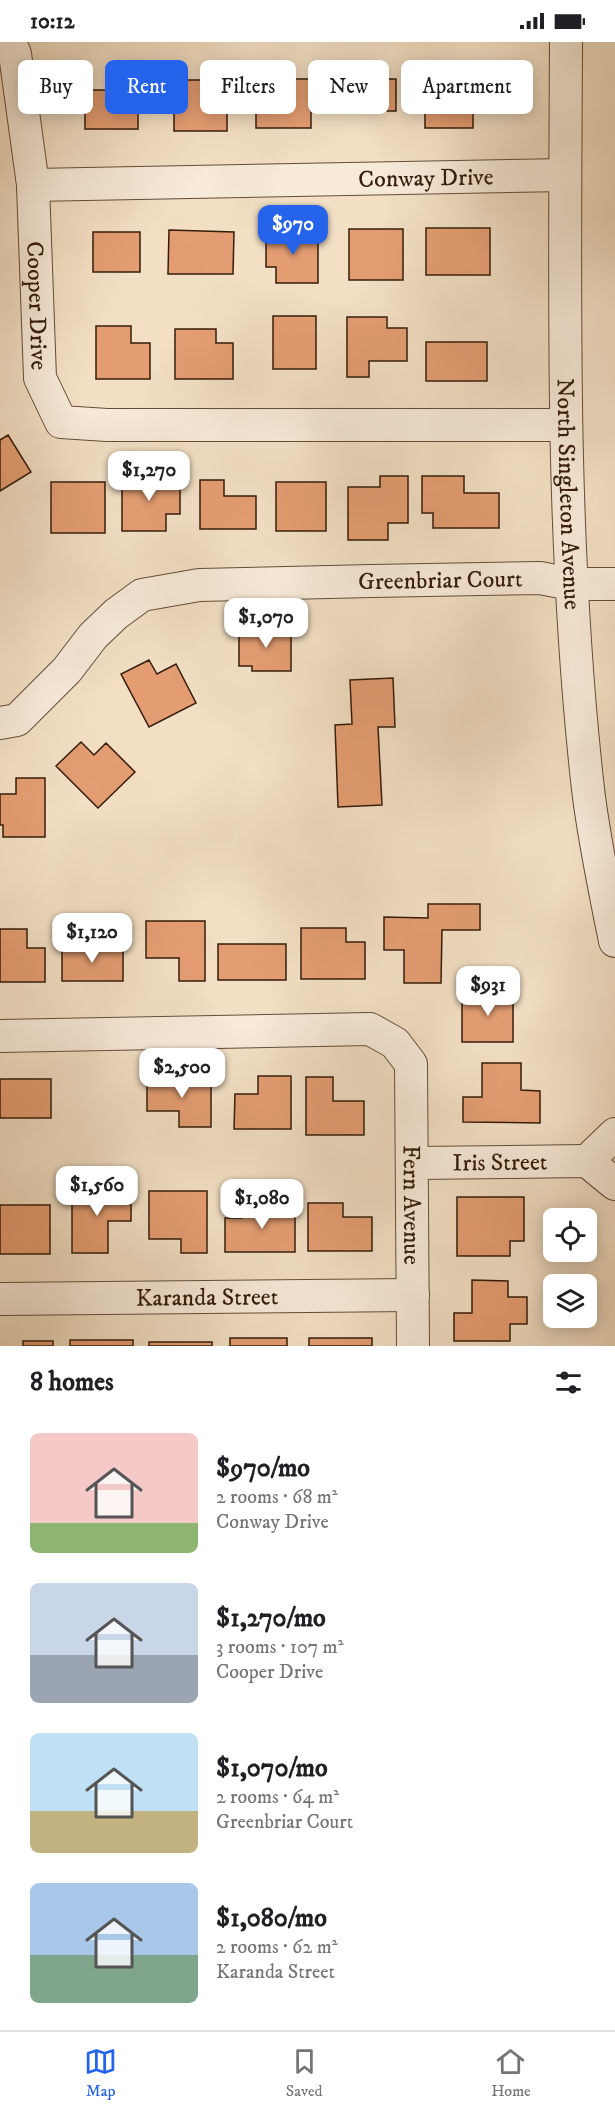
<!DOCTYPE html>
<html lang="en">
<head>
<meta charset="utf-8">
<style>
	body { margin:0; font-family:"IM FELL DW Pica",serif; background:#f2f2f2; color:#202124; height:100vh; display:flex; flex-direction:column; font-size:22px; white-space:nowrap }
	* { box-sizing:border-box; margin:0 }
	p { font-size:20px; color:#757577 }
	.icon { flex:none; width:33px; height:33px; fill:none; stroke:currentColor; stroke-width:2; stroke-linecap:round; stroke-linejoin:round }
	.map { position:relative; height:1304px; overflow:hidden }
	.sheet { display:flex; flex-direction:column; background:#fff; flex:1 }
	.sheet>* { flex:none }
	.guide { position:absolute; left:18px; top:18px; width:579px; height:54px; display:flex; gap:12px }
	.controls { position:absolute; left:543px; top:1166px; display:grid; gap:12px }
	.controls a { display:grid; place-items:center; width:54px; height:54px; border-radius:9px; background:#fff; box-shadow:0 3px 15px #0003; font-size:30px }
	.price { position:absolute; translate:-50% -51px; padding:0 14px; border-radius:12px; background:#fff; color:#222; font-size:20px; line-height:39px; filter:drop-shadow(0 2px 3px #0008) }
	.price::after { content:''; position:absolute; left:50%; top:36px; width:18px; height:14px; margin-left:-9px; background:inherit; clip-path:polygon(0 0,100% 0,50% 100%) }
	.price.on { background:#2563eb; color:#fff }
	ul { padding:0; list-style:none }
	li { display:flex; align-items:center; gap:18px; height:150px; padding:0 30px }
	li span { display:grid; place-items:center; flex:none; width:168px; height:120px; border-radius:9px; color:#555 }
	li>.icon { margin-inline-start:auto }
	span .icon { width:72px; height:72px; fill:#fffc; stroke-width:1 }
	li b { font-size:26px }
	h2 { display:flex; justify-content:space-between; align-items:center; height:72px; padding:0 30px; font-size:26px }
	.pill { padding:0 21px; border-radius:9px; background:#fff; box-shadow:0 3px 15px #0003; font-size:21px; line-height:54px }
	.pill.on { background:#2563eb; color:#fff }
	.status { display:flex; justify-content:space-between; align-items:center; height:42px; padding:0 30px; background:#fff; direction:ltr }
	.status svg { height:16px; fill:currentColor }
	.dock { display:flex; justify-content:space-around; align-items:center; height:84px; border-top:2px solid #e0e0e0; background:#fff; font-size:16px; color:#757577 }
	.dock a { display:grid; justify-items:center; gap:3px }
	.dock .on { color:#2563eb }
	.map>svg:first-child { display:block }
	.building { fill:#e49d72; stroke:#351c0a; stroke-width:1.5 }
	.lines { fill:none; stroke-linecap:round; stroke-linejoin:round }
	.minor-casing { stroke:#644d38; stroke-width:34 }
	.minor { stroke:#f7ead9; stroke-width:32 }
	.labels { text-anchor:middle; stroke-width:4.5; stroke-linejoin:round; paint-order:stroke }
	.street-label { font-size:24px; fill:#351c0a; stroke:#f7ead9 }
</style>
</head>
<body>
<div class="status"><b>10:12</b><svg viewBox="0 0 49 12"><path d="M0 12V9h3v3zM5 12V6h3v6zM10 12V3h3v9zM15 12V0h3v12zM26 1h20v11H26zM47 4h2v5h-2z"/></svg></div>
<div class="map">
<svg width="615" height="1304" viewBox="0 0 615 1304">
	<rect width="100%" height="100%" fill="#f2dfc4"/>
	<filter id="stains"><feTurbulence type="fractalNoise" baseFrequency=".00333" numOctaves="4"/><feColorMatrix values="0 0 0 0 .2 0 0 0 0 .09 0 0 0 0 .02 0 0 0 .5 -.17"/></filter>
	<radialGradient id="worn" r=".72"><stop offset=".6" stop-color="#630" stop-opacity="0"/><stop offset="1" stop-color="#630" stop-opacity=".3"/></radialGradient>
	<path class="building" d="M344,24H367V37H396V69H344Z
		M272,37H311V86H256V50H272Z
		M174,38H210V52H227V89H174Z
		M425,47H473V86H425Z
		M85,48H138V87H85Z
		M426,186H490V233H426Z
		M349,187H403V238H349Z
		M169,188L234,190L233,232H168Z
		M266,189H318V241H276V225H266Z
		M93,190H140V230H93Z
		M273,274H316V327H273Z
		M347,275H387V286H407V319H369V335H347Z
		M96,284H131V301H150V337H96Z
		M175,287H216V301H233V337H175Z
		M426,300H487V339H426Z
		M8,393L31,430L0,449V398Z
		M122,434H180V472H166V489H122Z
		M380,434H408V481H388V498H348V445H380Z
		M422,434H464V451H499V486H433V471H422Z
		M200,438H224V454H256V487H200Z
		M51,440H105V491H51Z
		M276,440H326V489H276Z
		M239,586H291V629H252V624H239Z
		M149,618L157,632L176,622L196,661L149,685L121,632Z
		M393,636L395,685H378L382,763L338,765L335,683L352,682L350,638Z
		M81,700L94,713L106,701L135,730L98,766L56,724Z
		M16,736H45V795H3V783H0V752H16Z
		M428,862H480V888H442L441,941H404V908H384V875L428,876Z
		M146,879H205V939H179V916H146Z
		M301,886H346V900H365V937H301Z
		M0,887H27V906H45V940H0Z
		M218,902H286V938H218Z
		M62,905H123V939H62Z
		M462,951H513V1000H462Z
		M482,1021H521V1048L540,1049V1081L463,1080V1055H482Z
		M258,1034H291V1087H234L235,1052H258Z
		M147,1035H211V1085H179V1069H147Z
		M306,1035H333V1059H364V1093H306Z
		M0,1037H51V1076H0Z
		M72,1147H131V1179H108V1211H72Z
		M149,1149H207V1211H181V1197H149Z
		M457,1155H524V1199H510V1214H457Z
		M308,1161H343V1175H372V1209H308Z
		M0,1163H50V1212H0Z
		M242,1163H295V1210H225V1176H242Z
		M472,1238L508,1239V1255H527V1282H510V1299H454V1271H472Z
		M230,1296H287V1304H230Z
		M309,1296H372V1304H309Z
		M70,1298H133V1304H70Z
		M23,1299H53V1304H23Z
		M149,1300H212V1304H149Z"/>
	<g class="lines">
		<defs>
			<g id="minor">
				<path id="s1" d="M10,0L15,12L33,143L40,336L61,380L107,383H566"/>
				<path id="s2" d="M566,0C565,249 560,499 588,747C594,798 605,849 615,899"/>
				<path id="s3" d="M33,143L565,133"/>
				<path id="s4" d="M0,681L17,678L67,628L93,594L116,572L142,553L199,543L372,539L540,536L571,542H615"/>
				<path id="s5" d="M0,994L370,987L395,1001L411,1022L413,1304"/>
				<path d="M587,1119L615,1092"/>
				<path id="s6" d="M413,1121L587,1119L615,1142"/>
				<path id="s7" d="M0,1257L413,1253"/>
			</g>
		</defs>
		<use href="#minor" class="minor-casing"/>
		<use href="#minor" class="minor"/>
	</g>
	<g class="labels">
		<g class="street-label">
			<text dy="8" stroke="none"><textPath href="#s3" startOffset="393">Conway Drive</textPath></text>
			<text dy="8" stroke="none"><textPath href="#s1" startOffset="266">Cooper Drive</textPath></text>
			<text dy="8" stroke="none"><textPath href="#s2" startOffset="452">North Singleton Avenue</textPath></text>
			<text dy="8" stroke="none"><textPath href="#s4" startOffset="494">Greenbriar Court</textPath></text>
			<text dy="8" stroke="none"><textPath href="#s6" startOffset="87">Iris Street</textPath></text>
			<text dy="8" stroke="none"><textPath href="#s5" startOffset="566">Fern Avenue</textPath></text>
			<text dy="8" stroke="none"><textPath href="#s7" startOffset="207">Karanda Street</textPath></text>
		</g>
	</g>
	<rect width="100%" height="100%" filter="url(#stains)"/>
	<rect width="100%" height="100%" fill="url(#worn)"/>
</svg>
<div class="controls">
<a><svg class="icon" aria-label="locate" viewBox="0 0 24 24"><circle cx="12" cy="12" r="6"/><path d="M12 2v4M12 18v4M2 12h4M18 12h4"/></svg></a>
<a><svg class="icon" aria-label="layers" viewBox="0 0 24 24"><path d="M12 4l9 5-9 5-9-5zM3 14l9 5 9-5"/></svg></a>
</div>
<b class="price on" style="left:293px;top:214px">$970</b>
<b class="price" style="left:149px;top:460px">$1,270</b>
<b class="price" style="left:266px;top:607px">$1,070</b>
<b class="price" style="left:92px;top:922px">$1,120</b>
<b class="price" style="left:488px;top:975px">$931</b>
<b class="price" style="left:182px;top:1057px">$2,500</b>
<b class="price" style="left:97px;top:1175px">$1,560</b>
<b class="price" style="left:262px;top:1188px">$1,080</b>
<div class="guide">
<a class="pill">Buy</a>
<a class="pill on">Rent</a>
<a class="pill">Filters</a>
<a class="pill">New</a>
<a class="pill">Apartment</a>
</div>
</div>
<section class="sheet">
<h2>8 homes<svg class="icon" aria-label="filters" viewBox="0 0 24 24"><path d="M4 7h16M4 17h16"/><circle cx="9" cy="7" r="2"/><circle cx="15" cy="17" r="2"/></svg></h2>
<ul>
<li><span style="background:linear-gradient(#f6c9c9 75%,#8fb573 0)"><svg class="icon" aria-label="home" viewBox="0 0 24 24"><path d="M3 11l9-7 9 7M6 9v11h12V9"/></svg></span><div><b>$970/mo</b><p>2 rooms · 68 m²</p><p>Conway Drive</p></div></li>
<li><span style="background:linear-gradient(#c9d6e8 60%,#9aa5b1 0)"><svg class="icon" aria-label="home" viewBox="0 0 24 24"><path d="M3 11l9-7 9 7M6 9v11h12V9"/></svg></span><div><b>$1,270/mo</b><p>3 rooms · 107 m²</p><p>Cooper Drive</p></div></li>
<li><span style="background:linear-gradient(#bfe0f5 65%,#c2b280 0)"><svg class="icon" aria-label="home" viewBox="0 0 24 24"><path d="M3 11l9-7 9 7M6 9v11h12V9"/></svg></span><div><b>$1,070/mo</b><p>2 rooms · 64 m²</p><p>Greenbriar Court</p></div></li>
<li><span style="background:linear-gradient(#a9c7e8 60%,#7fa58c 0)"><svg class="icon" aria-label="home" viewBox="0 0 24 24"><path d="M3 11l9-7 9 7M6 9v11h12V9"/></svg></span><div><b>$1,080/mo</b><p>2 rooms · 62 m²</p><p>Karanda Street</p></div></li>
</ul>
</section>
<nav class="dock">
<a class="on"><svg class="icon" aria-label="map" viewBox="0 0 24 24"><path d="M3 6l6-2 6 2 6-2v14l-6 2-6-2-6 2zM9 4v14M15 6v14"/></svg>Map</a>
<a><svg class="icon" aria-label="saved" viewBox="0 0 24 24"><path d="M7 4h10v16l-5-4-5 4z"/></svg>Saved</a>
<a><svg class="icon" aria-label="home" viewBox="0 0 24 24"><path d="M3 11l9-7 9 7M6 9v11h12V9"/></svg>Home</a>
</nav>
</body>
</html>
